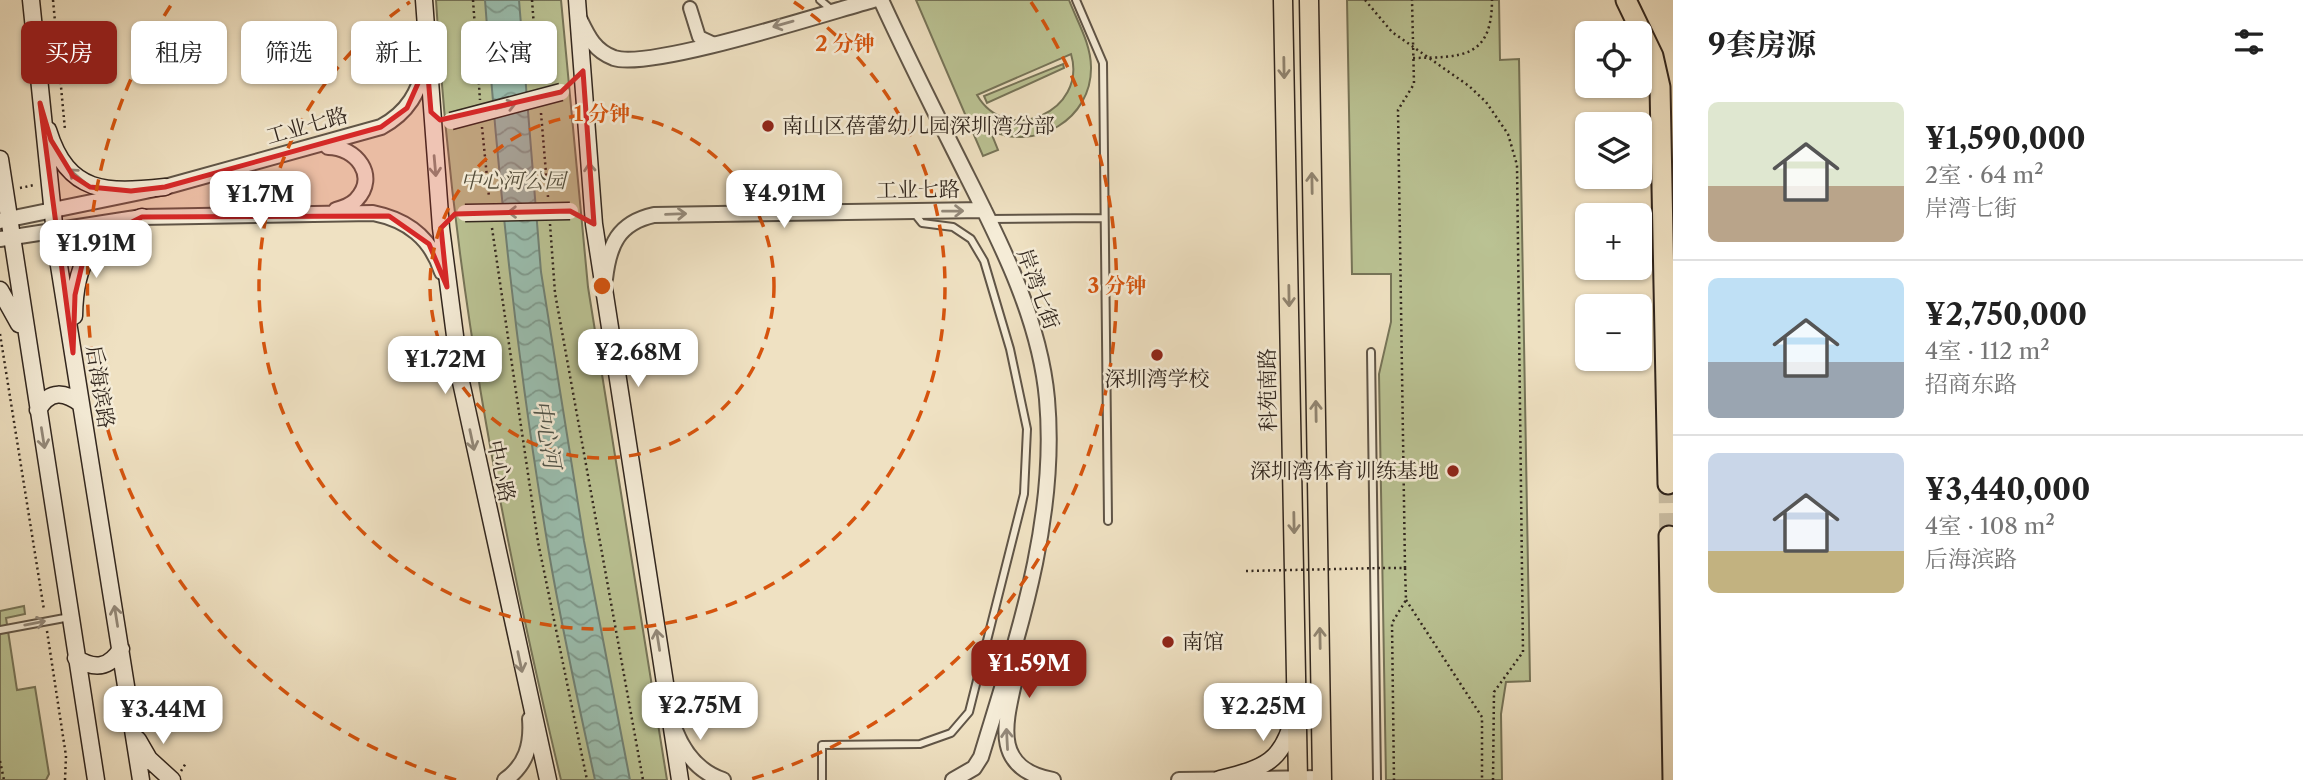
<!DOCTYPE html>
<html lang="zh">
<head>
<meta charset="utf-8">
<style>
	body { margin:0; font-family:"Libre Caslon Text","Noto Serif SC",serif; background:#f2f2f2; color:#222; height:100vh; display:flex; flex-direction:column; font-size:26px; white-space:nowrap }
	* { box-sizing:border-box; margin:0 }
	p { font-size:23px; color:#767676 }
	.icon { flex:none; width:38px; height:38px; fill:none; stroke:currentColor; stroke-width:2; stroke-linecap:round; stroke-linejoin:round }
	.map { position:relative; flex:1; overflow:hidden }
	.panel { display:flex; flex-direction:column; background:#fff; width:630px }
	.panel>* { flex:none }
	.hud { position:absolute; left:21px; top:21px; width:665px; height:63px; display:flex; gap:14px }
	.fabs { position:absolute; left:1575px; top:21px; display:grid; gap:14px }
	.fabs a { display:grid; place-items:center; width:77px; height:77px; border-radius:10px; background:#fff; box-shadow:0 2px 5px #0004; font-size:35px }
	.price { position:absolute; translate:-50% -60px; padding:0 16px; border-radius:14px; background:#fff; color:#222; font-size:23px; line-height:46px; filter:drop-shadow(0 2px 4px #0008) }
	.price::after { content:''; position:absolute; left:50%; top:42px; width:21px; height:16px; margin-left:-10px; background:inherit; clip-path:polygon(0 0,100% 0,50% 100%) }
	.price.selected { background:#8f2418; color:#fff }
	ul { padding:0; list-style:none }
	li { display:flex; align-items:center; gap:21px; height:175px; padding:0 35px }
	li+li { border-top:2px solid #e0e0e0 }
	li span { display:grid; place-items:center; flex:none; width:196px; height:140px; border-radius:10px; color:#555 }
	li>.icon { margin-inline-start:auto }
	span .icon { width:84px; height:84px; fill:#fffc; stroke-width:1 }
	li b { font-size:30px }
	h2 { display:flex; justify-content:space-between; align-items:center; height:84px; padding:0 35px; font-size:30px }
	.chip { padding:0 24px; border-radius:10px; background:#fff; box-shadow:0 2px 5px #0004; font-size:24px; line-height:63px }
	.chip.selected { background:#8f2418; color:#fff }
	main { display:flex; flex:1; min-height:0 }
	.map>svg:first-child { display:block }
	.park { fill:#bac293; stroke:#767458; stroke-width:2; fill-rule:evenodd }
	.water { fill:url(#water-waves); stroke:#708175; stroke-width:2 }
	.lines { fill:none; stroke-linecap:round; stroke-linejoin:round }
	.trunk-tunnel { stroke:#c9bca1; stroke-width:19; stroke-dasharray:19 10; stroke-linecap:butt }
	.service-casing { stroke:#605547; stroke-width:10 }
	.minor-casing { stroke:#605547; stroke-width:16 }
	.tertiary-casing { stroke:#605547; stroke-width:18 }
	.secondary-casing { stroke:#31261e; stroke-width:19 }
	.primary-casing { stroke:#31261e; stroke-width:21 }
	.trunk-casing { stroke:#31261e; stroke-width:23 }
	.path { stroke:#31261e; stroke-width:2.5; stroke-dasharray:2 3.5; stroke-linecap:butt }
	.service { stroke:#f5ecd7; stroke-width:6 }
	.minor { stroke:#f5ecd7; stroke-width:12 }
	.tertiary { stroke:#f5ecd7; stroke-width:14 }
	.secondary { stroke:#f5ecd7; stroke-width:16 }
	.primary { stroke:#efe1c2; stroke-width:18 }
	.trunk { stroke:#efe1c2; stroke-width:19 }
	.secondary-bridge-casing { stroke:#31261e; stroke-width:19; stroke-linecap:butt }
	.path-bridge { stroke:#31261e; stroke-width:2.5; stroke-dasharray:2 3.5; stroke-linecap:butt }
	.secondary-bridge { stroke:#f5ecd7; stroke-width:16 }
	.oneway { stroke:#93897a }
	.oneway2 { stroke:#908470 }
	.marked { fill:#d62828; fill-opacity:0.2; stroke:#d62828; stroke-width:5; stroke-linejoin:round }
	.ring { fill:none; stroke:#d6540e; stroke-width:3.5; stroke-dasharray:12 9 }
	.poi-dot { fill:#8f2418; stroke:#f5ecd7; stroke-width:2.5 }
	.labels { text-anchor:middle; stroke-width:5; stroke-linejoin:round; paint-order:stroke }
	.street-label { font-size:21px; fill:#31261e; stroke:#f5ecd7 }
	.poi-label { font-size:21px; fill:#31261e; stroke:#f5ecd7; text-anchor:start }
	.park-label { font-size:21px; font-style:italic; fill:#534d3b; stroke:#f5ecd7 }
	.water-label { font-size:23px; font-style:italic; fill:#50544a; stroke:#f5ecd7 }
	.centre { fill:#d6540e; stroke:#f5ecd7; stroke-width:3.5 }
	.ring-label { font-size:21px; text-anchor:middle; font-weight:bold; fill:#d6540e; stroke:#f5ecd7; stroke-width:5; stroke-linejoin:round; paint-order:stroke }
</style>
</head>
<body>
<main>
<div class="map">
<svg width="1673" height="780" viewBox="0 0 1673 780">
	<defs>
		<pattern id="water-waves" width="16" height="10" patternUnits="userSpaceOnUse" patternTransform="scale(1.75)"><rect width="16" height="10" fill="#9abeaf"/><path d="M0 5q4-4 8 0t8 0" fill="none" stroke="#7e9a8e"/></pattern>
	</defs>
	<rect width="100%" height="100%" fill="#efe1c2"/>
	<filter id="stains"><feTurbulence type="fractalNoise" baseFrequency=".00286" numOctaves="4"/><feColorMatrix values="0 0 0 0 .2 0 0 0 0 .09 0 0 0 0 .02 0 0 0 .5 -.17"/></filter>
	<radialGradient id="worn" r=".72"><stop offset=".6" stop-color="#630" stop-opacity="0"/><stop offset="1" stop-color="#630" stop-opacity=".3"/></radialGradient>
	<path class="park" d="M436,0H561L588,287L667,780H561C499,521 451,267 436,0Z
		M916,0H1069C1077,21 1091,44 1091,67C1092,119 1036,152 990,130L998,150L983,156ZM1071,54C1088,111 1007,147 977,95Z
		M1347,0H1499L1500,60L1519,59L1530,681L1506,682L1501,714L1502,780H1386L1379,374L1391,322V274H1352Z
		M1063,64L1064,68L987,103L984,96Z
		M24,606L25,614L6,618L17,690L35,687L49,774L46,780H0V611Z"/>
	<path class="water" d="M485,0H519L541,272L584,541L630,780H595C578,701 560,621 547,541C517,362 498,181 485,0Z"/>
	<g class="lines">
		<path class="trunk-tunnel" d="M1668,484L1669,536"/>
		<defs>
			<path id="service" d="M820,0L832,10
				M1076,0L1103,63L1108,521
				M990,219L1104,218
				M1371,352L1377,780
				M0,630L70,617
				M822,780V745L920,744L951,733L969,712L1024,494L1027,429L1010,349L984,261L971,239L953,227L922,223L914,213"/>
			<path id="minor" d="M690,8L699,37L714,44"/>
			<path id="tertiary" d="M881,0C908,59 938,118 967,176C1002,245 1040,321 1047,399C1058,522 1016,641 981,757L974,768L953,780
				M580,20C588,37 595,51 614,58C650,70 826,13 873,0
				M328,147C356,147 379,176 356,200C351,205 343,208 336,210
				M0,221L165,187L381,127C409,112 418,92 427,63
				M0,239L142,217L373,213C408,220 431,238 442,272
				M605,279C609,245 618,223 654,215L984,210
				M1019,659C1011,708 982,767 1053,780
				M675,730C684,753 699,772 723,780
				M505,780C526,765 532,745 530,719
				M1179,780L1322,778"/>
			<path id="secondary" d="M31,0L57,253L141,780
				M424,0L441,228L461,382L548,780
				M577,0L594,224L680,780
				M48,130C68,195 107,193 165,187
				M0,159L96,780
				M0,290L19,324
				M74,316C75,259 91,238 142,217
				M38,410C50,389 65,392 81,404
				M76,658C95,670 109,668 121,649
				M138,740L149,759L172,780
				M1220,779C1264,768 1284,762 1294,714"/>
			<path id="primary" d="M1283,0L1298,780
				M1309,0L1322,780"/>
			<path id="trunk" d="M1626,0L1653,56L1660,87L1668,484
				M1669,536L1673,780"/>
		</defs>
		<use href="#service" class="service-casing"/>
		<use href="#minor" class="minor-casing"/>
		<use href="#tertiary" class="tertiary-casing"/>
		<use href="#secondary" class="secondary-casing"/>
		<use href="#primary" class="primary-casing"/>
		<use href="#trunk" class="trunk-casing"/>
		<path class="path" d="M53,0L65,130
			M473,0L480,100
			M532,0L538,82
			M1413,58C1461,57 1492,59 1492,0
			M541,113L548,197
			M482,127L489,197
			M20,188L34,185
			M550,224L555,293L643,780
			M492,228L538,542L587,780
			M0,334L44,610
			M1383,568H1405L1406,600L1392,623L1394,780
			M1405,568L1398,110L1414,84L1412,0
			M1406,600L1482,717V780
			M47,631L66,756L65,780
			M0,761L4,780
			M181,771L186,763
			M1493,780L1494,692L1523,652L1519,325"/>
		<use href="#service" class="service"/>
		<use href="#minor" class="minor"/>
		<use href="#tertiary" class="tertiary"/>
		<use href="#secondary" class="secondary"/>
		<use href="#primary" class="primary"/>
		<use href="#trunk" class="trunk"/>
		<defs>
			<path id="secondary-bridge" d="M451,121L561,92
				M465,213L570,211"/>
		</defs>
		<use href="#secondary-bridge" class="secondary-bridge-casing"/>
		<path class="path-bridge" d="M1365,0L1392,32L1469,86L1486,102L1508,134L1517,165L1519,325
			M1246,571L1383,568"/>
		<use href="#secondary-bridge" class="secondary-bridge"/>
	</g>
	<defs><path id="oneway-shaft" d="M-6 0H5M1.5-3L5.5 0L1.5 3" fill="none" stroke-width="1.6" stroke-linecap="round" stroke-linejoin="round" transform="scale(1.75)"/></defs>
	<g class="oneway">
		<use href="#oneway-shaft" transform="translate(783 24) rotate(164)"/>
		<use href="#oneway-shaft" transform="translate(506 106) rotate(-15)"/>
		<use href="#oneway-shaft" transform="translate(435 166) rotate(85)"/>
		<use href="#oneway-shaft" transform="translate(590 173) rotate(-94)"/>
		<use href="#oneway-shaft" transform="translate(77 176) rotate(-140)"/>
		<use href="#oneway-shaft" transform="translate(953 211) rotate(-1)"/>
		<use href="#oneway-shaft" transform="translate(518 212) rotate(179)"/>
		<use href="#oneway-shaft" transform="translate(676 214) rotate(-2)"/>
		<use href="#oneway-shaft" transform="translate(43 438) rotate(81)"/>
		<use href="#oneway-shaft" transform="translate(472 440) rotate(78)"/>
		<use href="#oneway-shaft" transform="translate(116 616) rotate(-99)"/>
		<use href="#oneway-shaft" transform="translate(35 623) rotate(-11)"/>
		<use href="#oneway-shaft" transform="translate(658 640) rotate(-99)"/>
		<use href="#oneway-shaft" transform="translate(520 662) rotate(78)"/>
		<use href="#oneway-shaft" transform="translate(1007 739) rotate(-93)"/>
	</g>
	<g class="oneway2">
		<use href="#oneway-shaft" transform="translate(1284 68) rotate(89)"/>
		<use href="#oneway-shaft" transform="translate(1312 183) rotate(-91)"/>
		<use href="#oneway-shaft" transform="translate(1289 296) rotate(89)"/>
		<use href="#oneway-shaft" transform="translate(1316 411) rotate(-91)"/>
		<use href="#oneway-shaft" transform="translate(1294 523) rotate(89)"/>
		<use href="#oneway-shaft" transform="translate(1320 638) rotate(-91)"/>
	</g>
	<path class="marked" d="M427,63L431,112L440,120L561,92L583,71L594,224L570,211L455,214L441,228L447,287L429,244L389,216L142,217L104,236L83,261L75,295L73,353L40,103L51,140L73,176L90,187L131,191L165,187L381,127L407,108Z"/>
	<g class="ring">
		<circle cx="602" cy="286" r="172"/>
		<path d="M794 2A343 343 0 1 1 410 2"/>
		<path d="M456 780A515 515 0 0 1 173 2M1031 2A515 515 0 0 1 748 780"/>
	</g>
	<g class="poi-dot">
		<circle cx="768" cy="126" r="7"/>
		<circle cx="1157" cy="355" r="7"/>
		<circle cx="1453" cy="471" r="7"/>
		<circle cx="1168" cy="642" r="7"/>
	</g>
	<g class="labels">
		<g class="street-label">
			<text transform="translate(307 126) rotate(-16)" y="7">工业七路</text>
			<text transform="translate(918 190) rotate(-1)" y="7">工业七路</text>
			<text transform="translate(1038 289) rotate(70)" y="7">岸湾七街</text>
			<text transform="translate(100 387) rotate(81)" y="7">后海滨路</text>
			<text transform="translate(1268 390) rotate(-91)" y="7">科苑南路</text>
			<text transform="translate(501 471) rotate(78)" y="7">中心路</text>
		</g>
		<g class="poi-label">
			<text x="782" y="133">南山区蓓蕾幼儿园深圳湾分部</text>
			<text x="1157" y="386" text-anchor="middle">深圳湾学校</text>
			<text x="1439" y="478" text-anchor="end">深圳湾体育训练基地</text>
			<text x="1182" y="649">南馆</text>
		</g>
		<g class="park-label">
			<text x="513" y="188">中心河公园</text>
		</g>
		<g class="water-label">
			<text transform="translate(547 434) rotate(80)" y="8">中心河</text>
		</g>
	</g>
	<circle cx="602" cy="286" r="10" class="centre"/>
	<g class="ring-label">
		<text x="845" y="51">2 分钟</text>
		<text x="602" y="121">1 分钟</text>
		<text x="1117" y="293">3 分钟</text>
	</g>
	<rect width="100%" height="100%" filter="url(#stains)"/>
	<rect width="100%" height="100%" fill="url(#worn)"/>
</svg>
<div class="fabs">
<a><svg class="icon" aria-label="locate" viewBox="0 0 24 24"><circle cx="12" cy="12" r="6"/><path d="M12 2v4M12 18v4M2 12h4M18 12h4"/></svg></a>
<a><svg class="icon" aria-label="layers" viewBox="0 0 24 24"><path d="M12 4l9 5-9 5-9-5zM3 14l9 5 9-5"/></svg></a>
<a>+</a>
<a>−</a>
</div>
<b class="price" style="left:784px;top:230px">¥4.91M</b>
<b class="price" style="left:260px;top:231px">¥1.7M</b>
<b class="price" style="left:96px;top:280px">¥1.91M</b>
<b class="price" style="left:638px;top:389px">¥2.68M</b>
<b class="price" style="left:445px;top:396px">¥1.72M</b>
<b class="price selected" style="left:1029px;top:700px">¥1.59M</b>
<b class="price" style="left:700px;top:742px">¥2.75M</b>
<b class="price" style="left:1263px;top:743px">¥2.25M</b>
<b class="price" style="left:163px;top:746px">¥3.44M</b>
<div class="hud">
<a class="chip selected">买房</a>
<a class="chip">租房</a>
<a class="chip">筛选</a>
<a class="chip">新上</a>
<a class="chip">公寓</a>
</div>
</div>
<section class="panel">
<h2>9套房源<svg class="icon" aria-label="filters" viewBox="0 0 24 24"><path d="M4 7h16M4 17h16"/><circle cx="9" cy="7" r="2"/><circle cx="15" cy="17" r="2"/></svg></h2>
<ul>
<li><span style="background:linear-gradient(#dfe7d0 60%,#b9a48a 0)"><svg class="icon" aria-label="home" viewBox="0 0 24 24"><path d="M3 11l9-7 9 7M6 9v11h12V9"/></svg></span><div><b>¥1,590,000</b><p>2室 · 64 m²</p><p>岸湾七街</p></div></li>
<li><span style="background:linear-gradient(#bfe0f5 60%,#9aa5b1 0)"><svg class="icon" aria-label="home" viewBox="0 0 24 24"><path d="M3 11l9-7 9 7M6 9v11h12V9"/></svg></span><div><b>¥2,750,000</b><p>4室 · 112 m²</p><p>招商东路</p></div></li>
<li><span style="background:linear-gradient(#c9d6e8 70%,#c2b280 0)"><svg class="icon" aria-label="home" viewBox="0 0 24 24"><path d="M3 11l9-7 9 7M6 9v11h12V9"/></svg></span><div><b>¥3,440,000</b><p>4室 · 108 m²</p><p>后海滨路</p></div></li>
</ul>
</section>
</main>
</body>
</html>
